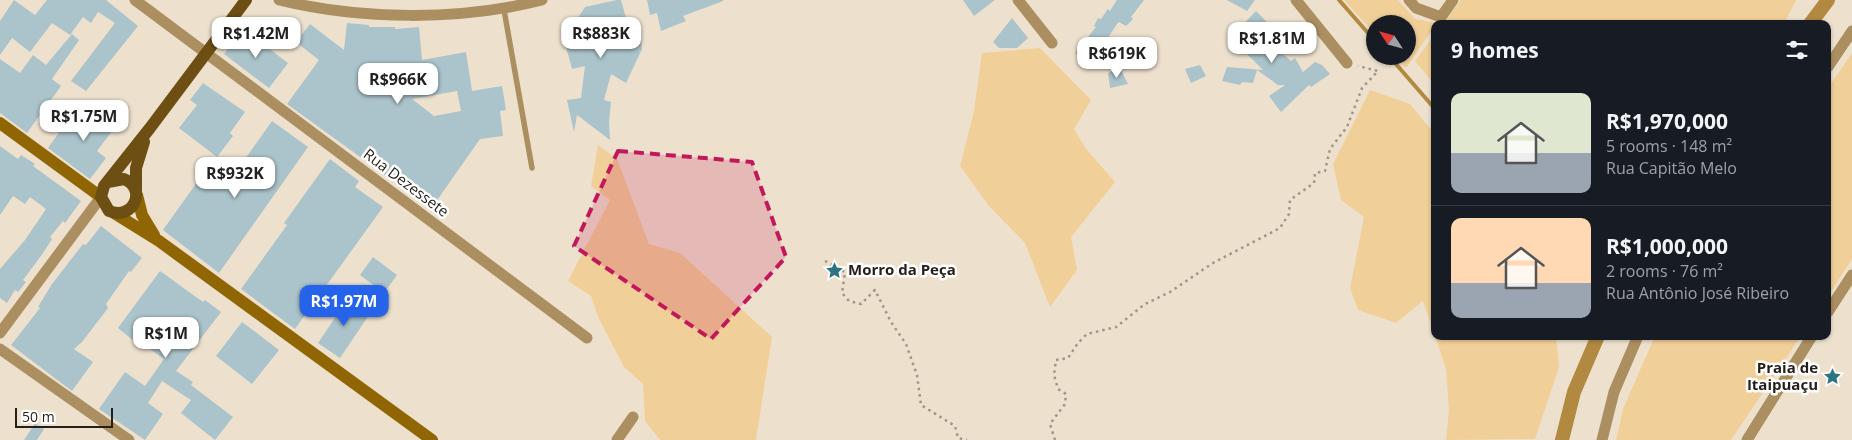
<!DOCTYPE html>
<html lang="en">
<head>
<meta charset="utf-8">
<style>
	body { margin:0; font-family:"Open Sans",sans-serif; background:#20242c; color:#f1f3f6; height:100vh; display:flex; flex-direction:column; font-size:19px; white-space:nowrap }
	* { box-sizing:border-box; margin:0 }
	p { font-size:16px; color:#9ea1a6 }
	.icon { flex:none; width:28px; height:28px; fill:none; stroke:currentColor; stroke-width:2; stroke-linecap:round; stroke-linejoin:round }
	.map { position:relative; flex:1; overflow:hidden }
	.sheet { position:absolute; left:1431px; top:20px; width:400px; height:320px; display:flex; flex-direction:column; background:#171b24; border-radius:10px; box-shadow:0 1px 4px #0004 }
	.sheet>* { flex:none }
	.needle { width:32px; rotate:306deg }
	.fabs { position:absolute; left:1366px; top:15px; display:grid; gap:10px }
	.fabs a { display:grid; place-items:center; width:50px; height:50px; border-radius:50%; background:#171b24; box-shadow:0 1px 4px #0004; font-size:25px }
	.scale { position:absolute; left:15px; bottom:12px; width:98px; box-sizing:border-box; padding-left:5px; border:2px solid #241f18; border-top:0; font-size:14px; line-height:18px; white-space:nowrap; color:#241f18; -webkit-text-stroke:4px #fff; paint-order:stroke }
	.price { position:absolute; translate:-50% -42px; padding:0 11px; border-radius:10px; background:#fff; color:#222; font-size:16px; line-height:32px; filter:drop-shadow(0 1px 2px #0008) }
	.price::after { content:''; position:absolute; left:50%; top:30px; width:15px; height:11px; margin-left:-8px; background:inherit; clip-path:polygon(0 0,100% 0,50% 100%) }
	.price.on { background:#2563eb; color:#fff }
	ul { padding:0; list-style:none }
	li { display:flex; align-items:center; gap:15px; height:125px; padding:0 20px }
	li+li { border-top:1px solid #363941 }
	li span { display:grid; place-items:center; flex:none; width:140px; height:100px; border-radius:10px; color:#555 }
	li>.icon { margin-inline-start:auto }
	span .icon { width:60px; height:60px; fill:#fffc; stroke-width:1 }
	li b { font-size:21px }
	h2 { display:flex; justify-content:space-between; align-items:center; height:60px; padding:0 20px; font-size:21px }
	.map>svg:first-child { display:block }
	.green { fill:#f1cf98 }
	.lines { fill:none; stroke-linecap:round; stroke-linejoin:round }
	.stream { stroke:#b28941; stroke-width:4 }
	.canal { stroke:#b28941; stroke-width:14 }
	.building { fill:#abc3ca; fill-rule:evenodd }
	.path { stroke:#9f9688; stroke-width:2.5; stroke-dasharray:2.5 4; stroke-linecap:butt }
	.lane { stroke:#ac8f60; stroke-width:5.5 }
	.street { stroke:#ac8f60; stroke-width:11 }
	.secondary { stroke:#906605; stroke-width:12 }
	.primary { stroke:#6d4e13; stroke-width:12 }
	.marked { fill:#c2185b; fill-opacity:0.2; stroke:#c2185b; stroke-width:4; stroke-dasharray:10 6; stroke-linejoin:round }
	.labels { text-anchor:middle; stroke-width:5; stroke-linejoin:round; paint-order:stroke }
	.street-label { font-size:15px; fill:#241f18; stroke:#fff }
	.poi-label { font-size:15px; font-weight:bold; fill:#241f18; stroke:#fff; text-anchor:start }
</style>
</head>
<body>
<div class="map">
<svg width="1852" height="440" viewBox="0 0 1852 440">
	<rect width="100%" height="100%" fill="#ede1ce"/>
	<path class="green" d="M1344,0H1398L1415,19L1437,23L1406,68L1396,56H1408V24H1375V34Z
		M1461,0H1796L1784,24H1443Z
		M1435,34V85L1415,61Z
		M1040,48L1091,100L1074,129L1087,150L1115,182L1071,237L1077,270L1050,307L1025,243L989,206L960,166L974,111L982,53Z
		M1852,53V259L1828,296V88Z
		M1370,90L1410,104L1435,134V336L1423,301L1396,323L1358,310L1350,288L1364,217L1341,200L1333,164Z
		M598,145L617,159L649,244L680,253L772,337L756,440H660L645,421L643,384L624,367L598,317L591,296L568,281L610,200L591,186Z
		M1435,336H1556L1559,367L1535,439L1446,440L1449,410L1446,369Z
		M1655,336H1801L1731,440H1616L1623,409Z"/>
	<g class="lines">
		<path class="stream" d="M1339,0L1375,41
			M1389,56L1435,109"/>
		<path class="canal" d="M1810,24L1828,0
			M1562,440L1574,392L1598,336"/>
	</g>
	<path class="building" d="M14,0L35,15L47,0H106L138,26L86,91L71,81L115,23L98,12L91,23L83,17L70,35L52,23L30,52L12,38L0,55V21Z
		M617,0H621L630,32L640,31L642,49L626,83L611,74L604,100L611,102L609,122L610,140L577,115L574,132L567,100L581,98L585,66L572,69L564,39L585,7Z
		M647,0H723V1L683,16L686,21L661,31L657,13L650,15Z
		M963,0H995L974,16Z
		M1117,0H1144L1131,17L1133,19L1126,26L1119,22L1117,24L1104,44V42L1089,62L1075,53L1096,27L1094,26L1098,18L1101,19L1108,9L1110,11Z
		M1227,0H1255L1247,11Z
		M1256,11L1276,31L1267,40L1291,61L1295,58L1303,72L1315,62L1322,65L1330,74L1311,87L1309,85L1281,112L1269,96L1285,85H1278L1257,70L1253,83L1242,82L1240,85L1222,81L1227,67L1263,70L1236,43V32Z
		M1012,18L1028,38L1017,48H999L993,42Z
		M347,23L369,25V27H395V29L419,27L422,60L466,52L472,91L502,86L506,110L500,111L503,136L480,139L433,206L386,174L385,175L287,104L319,60L296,42L310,24L344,50ZM457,91L461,111L434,116L412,99Z
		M243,29L288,63L269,88L224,54Z
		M72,34L79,40L52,79L61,86L27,133L0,113V59L20,73L33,55L46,65Z
		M1200,65L1206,76L1191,83L1185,69Z
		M1120,68L1128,84L1110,88L1108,73Z
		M203,83L245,112L230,133L233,136L217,157L179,128L197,105L190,100Z
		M111,110L122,118L97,151L106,158L90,179L48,148L73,113L88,124L97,112L106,118Z
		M272,121L308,147L219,273L163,230L205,171L226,186Z
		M0,146L18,159L21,155L35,164L33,166L81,201L65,223L63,221L50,237L52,239L43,253L23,280L26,282L18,292L15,290L7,303L0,298V269L25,240L46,209L30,197L25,204L13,196L0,215Z
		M330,159L359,181L355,187L383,207L295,329L241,289L287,225L284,223Z
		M101,226L142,258L131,272L129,271L106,304L108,308L82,342L74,349L93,362L72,391L11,345L40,308L38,307L52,284L83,244L86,245Z
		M373,257L397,275L384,293L360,275Z
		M160,271L203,302L205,300L221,312L176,371L193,382L191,385L233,417L215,440L181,413L191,400L162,381L148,403L163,414L145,440L99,409L125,372L145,386L164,359L136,339L134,341L118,328Z
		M349,297L371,312L340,358L318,343Z
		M242,322L279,350L252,384L216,356Z
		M35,423L44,429L37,440H24Z"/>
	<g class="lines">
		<path class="path" d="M825,261L845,272L842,293L849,301L861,304L875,290L891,322L906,344L917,375L921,405L955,426L958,438L967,440
			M1055,440L1050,424L1065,404L1066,394L1058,389L1054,375L1056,360L1068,358L1078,343L1087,334L1116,327L1145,304L1170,292L1213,263L1280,228L1289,214L1290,200L1314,183L1315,173L1325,171L1330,149L1347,127L1362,88L1378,71L1358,66"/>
		<path class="lane" d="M504,10L532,168"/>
		<path class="street" d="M135,0L587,338
			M279,0C361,20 460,21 542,0
			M1018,0L1052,43
			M1296,0L1347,63
			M1409,0L1416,8L1441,17L1453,0
			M1828,67L1852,31
			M1828,312L1852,275
			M0,333L101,197
			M0,349L129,440
			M617,440L633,417
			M1602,440L1614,392L1638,336
			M1747,440L1812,336"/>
		<path class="secondary" d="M0,123L101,197
			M137,195L142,215L154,235
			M114,213L159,241L432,440"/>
		<path class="primary" d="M108,182L124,179C148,189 133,221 109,211L101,197L104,186L150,128L246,0
			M136,190V168L144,142"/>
	</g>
	<path class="marked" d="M618,151L752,162L786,257L711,339L574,246Z"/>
	<defs>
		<symbol id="sight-bare" viewBox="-9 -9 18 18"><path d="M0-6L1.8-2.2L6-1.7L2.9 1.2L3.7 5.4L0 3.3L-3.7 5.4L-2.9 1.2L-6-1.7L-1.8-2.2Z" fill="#2e7382" stroke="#fff" stroke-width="2.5" paint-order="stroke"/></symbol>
	</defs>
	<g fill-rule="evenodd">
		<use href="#sight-bare" x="822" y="258" width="25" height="25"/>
		<use href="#sight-bare" x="1820" y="364" width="25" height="25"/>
	</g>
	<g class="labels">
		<g class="street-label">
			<text transform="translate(406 183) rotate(37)" y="5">Rua Dezessete</text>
		</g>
		<g class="poi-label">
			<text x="848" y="275">Morro da Peça</text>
			<text x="1818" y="373" text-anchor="end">Praia de<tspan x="1818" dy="17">Itaipuaçu</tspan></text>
		</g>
	</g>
</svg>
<div class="fabs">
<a><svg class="needle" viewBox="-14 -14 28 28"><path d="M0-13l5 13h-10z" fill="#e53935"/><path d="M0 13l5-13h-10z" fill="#9ea1a6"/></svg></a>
</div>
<div class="scale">50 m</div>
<b class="price" style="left:256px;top:59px">R$1.42M</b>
<b class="price" style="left:601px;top:59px">R$883K</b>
<b class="price" style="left:1272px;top:64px">R$1.81M</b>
<b class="price" style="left:1117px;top:79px">R$619K</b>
<b class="price" style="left:398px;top:105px">R$966K</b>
<b class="price" style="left:84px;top:142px">R$1.75M</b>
<b class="price" style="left:235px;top:199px">R$932K</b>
<b class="price on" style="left:344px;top:327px">R$1.97M</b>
<b class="price" style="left:166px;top:359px">R$1M</b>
<section class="sheet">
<h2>9 homes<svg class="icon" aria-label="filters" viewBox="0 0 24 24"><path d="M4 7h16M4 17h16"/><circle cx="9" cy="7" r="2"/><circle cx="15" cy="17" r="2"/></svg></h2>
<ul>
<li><span style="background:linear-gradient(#dfe7d0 60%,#9aa5b1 0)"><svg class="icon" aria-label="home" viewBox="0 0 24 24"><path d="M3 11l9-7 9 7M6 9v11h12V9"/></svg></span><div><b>R$1,970,000</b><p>5 rooms · 148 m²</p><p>Rua Capitão Melo</p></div></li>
<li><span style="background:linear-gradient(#ffd9b3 65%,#9aa5b1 0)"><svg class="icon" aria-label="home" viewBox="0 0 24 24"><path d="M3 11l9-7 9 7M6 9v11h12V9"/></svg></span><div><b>R$1,000,000</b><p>2 rooms · 76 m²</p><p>Rua Antônio José Ribeiro</p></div></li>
</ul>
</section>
</div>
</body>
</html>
